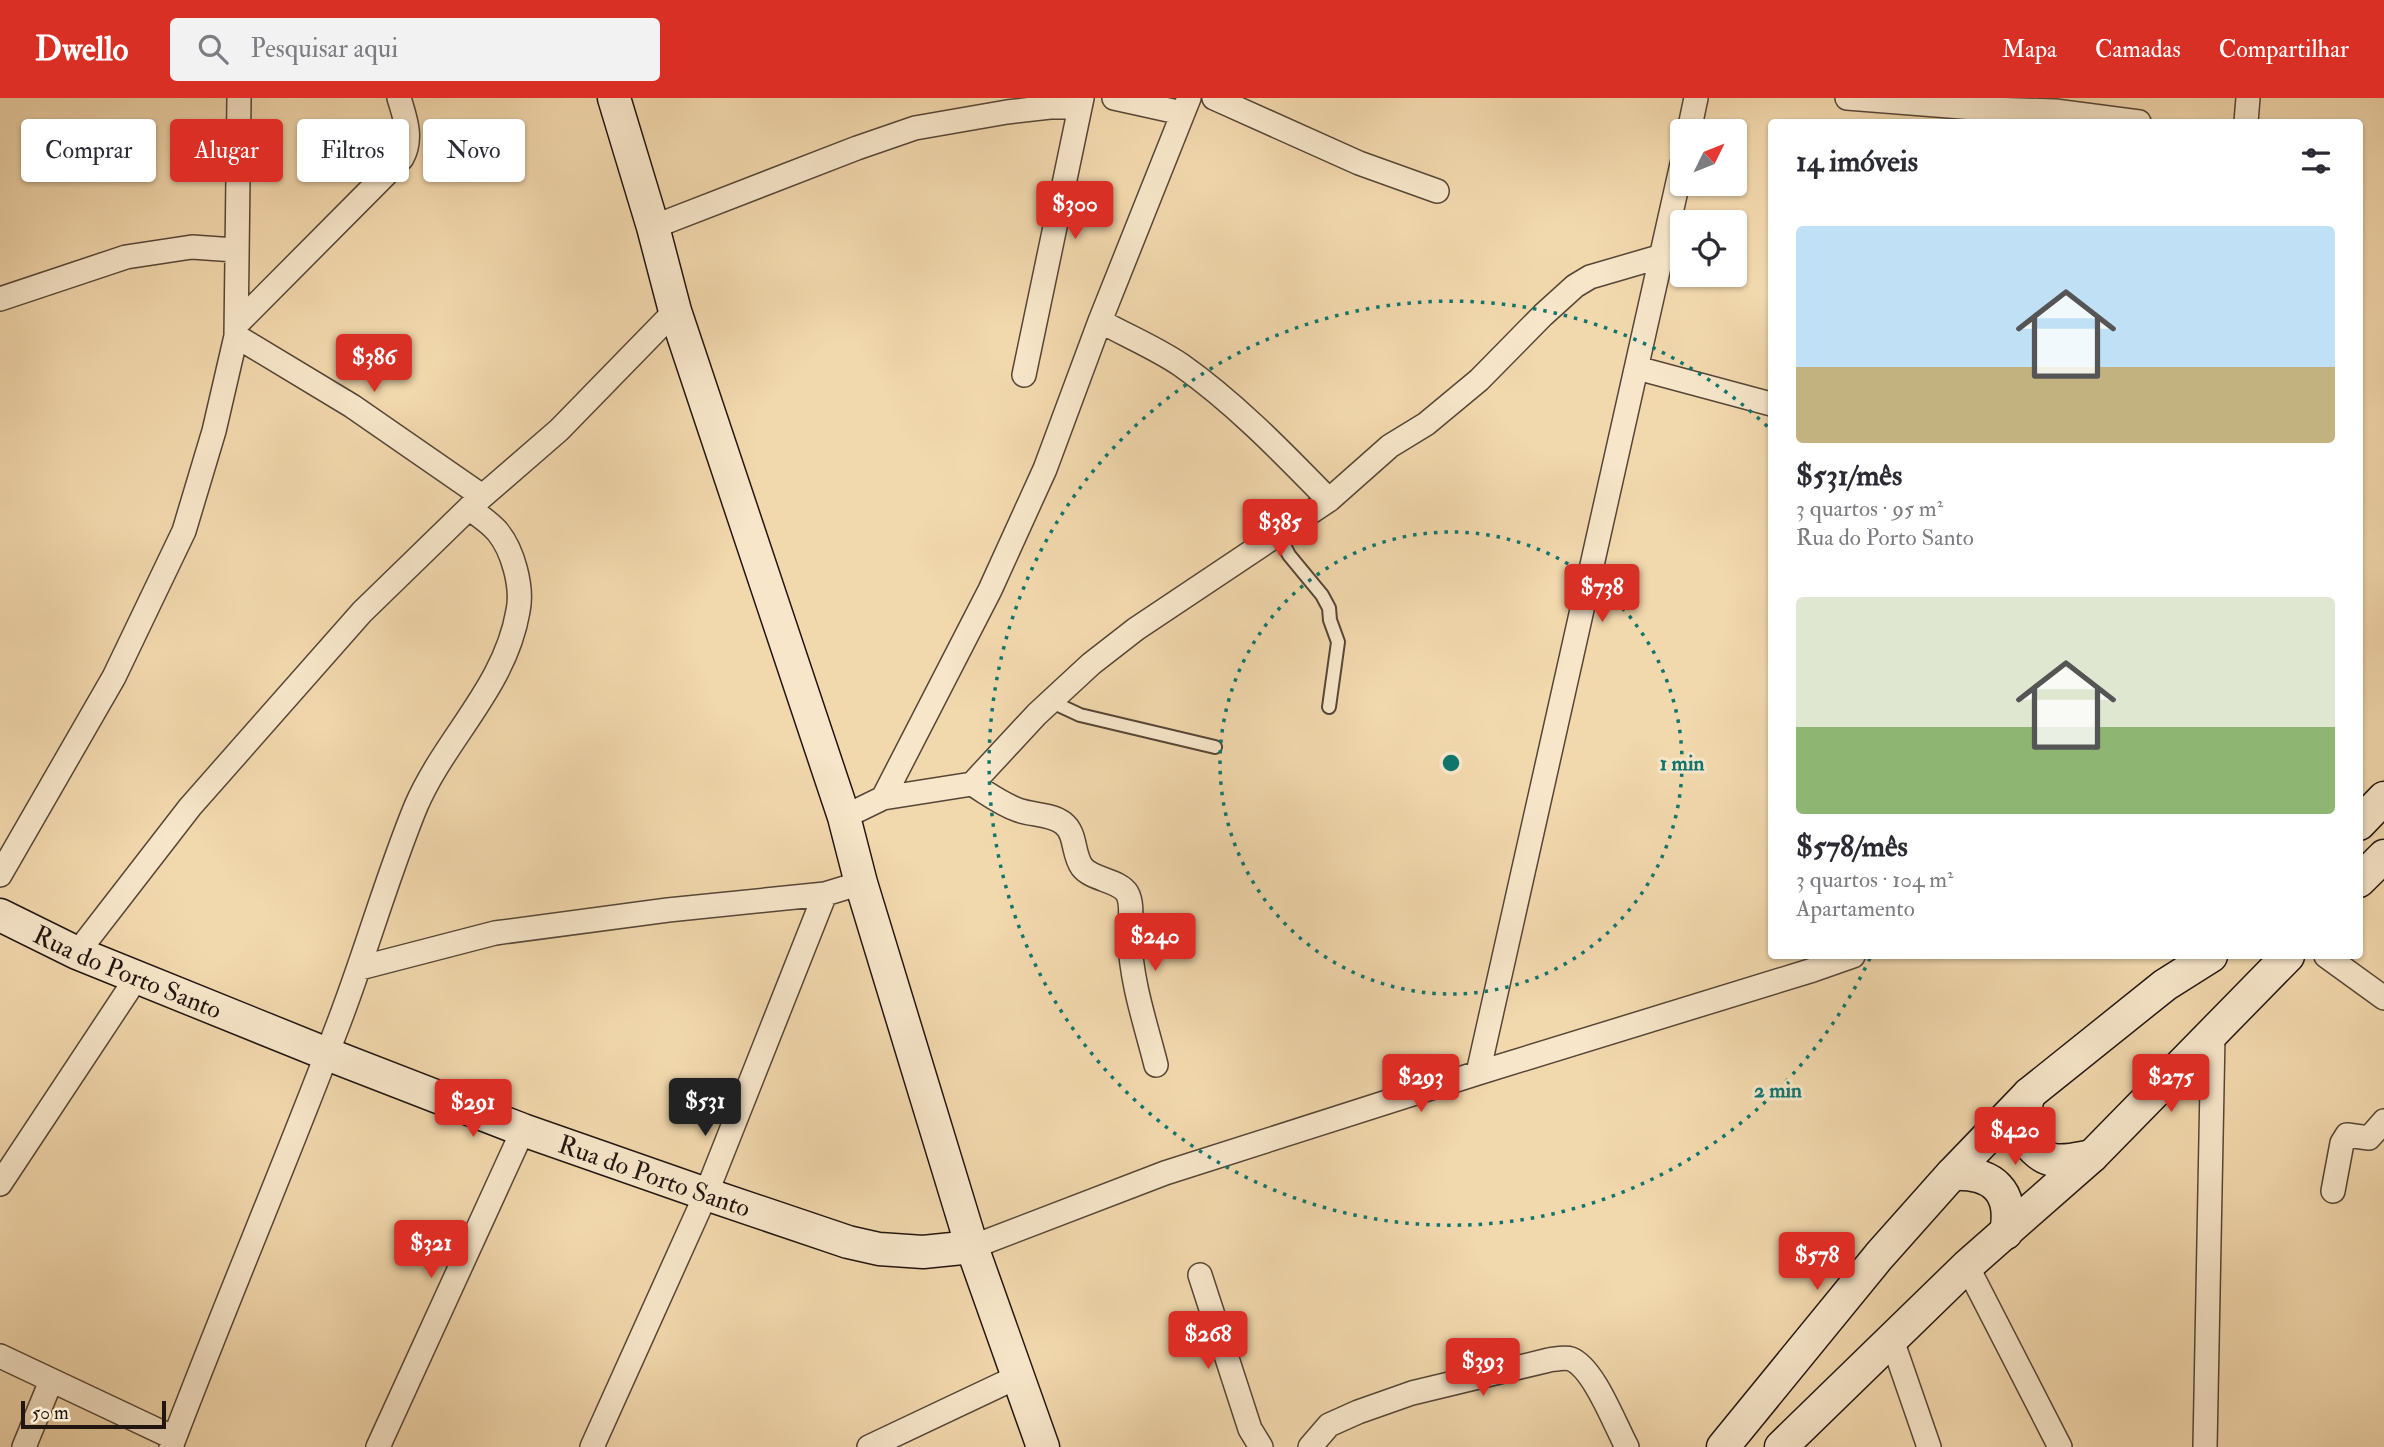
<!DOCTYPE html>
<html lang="pt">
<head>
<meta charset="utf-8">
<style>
	body { margin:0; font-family:"IM FELL Double Pica",serif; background:#f2f2f3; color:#2b2b33; height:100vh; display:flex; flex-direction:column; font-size:26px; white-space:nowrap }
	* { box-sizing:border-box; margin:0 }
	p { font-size:23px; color:#7c7c81 }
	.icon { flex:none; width:38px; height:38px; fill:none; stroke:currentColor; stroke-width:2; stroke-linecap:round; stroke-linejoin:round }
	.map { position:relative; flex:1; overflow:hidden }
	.drawer { position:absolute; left:1768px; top:21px; width:595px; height:840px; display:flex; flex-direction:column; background:#fff; border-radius:7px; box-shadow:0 2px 5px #0004 }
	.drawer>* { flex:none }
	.guide { position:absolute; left:21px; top:21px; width:665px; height:63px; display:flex; gap:14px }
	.needle { width:46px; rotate:47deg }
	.fabs { position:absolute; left:1670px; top:21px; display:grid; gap:14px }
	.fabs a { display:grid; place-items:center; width:77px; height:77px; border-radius:7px; background:#fff; box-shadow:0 2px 5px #0004; font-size:35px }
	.scale { position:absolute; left:21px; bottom:18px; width:145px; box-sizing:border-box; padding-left:7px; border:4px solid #221610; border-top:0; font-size:19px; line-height:24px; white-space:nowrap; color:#221610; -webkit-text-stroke:5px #f7e6ca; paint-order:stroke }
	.price { position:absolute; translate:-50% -60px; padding:0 16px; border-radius:7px; background:#d93025; color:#fff; font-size:23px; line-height:46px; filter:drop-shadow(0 2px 4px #0008) }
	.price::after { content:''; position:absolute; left:50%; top:42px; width:21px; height:16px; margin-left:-10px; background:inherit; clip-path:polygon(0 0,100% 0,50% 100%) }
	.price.current { background:#222; color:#fff }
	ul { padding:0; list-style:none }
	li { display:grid; align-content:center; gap:14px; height:371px; padding:0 28px }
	li span { display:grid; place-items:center; height:217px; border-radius:7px; color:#555 }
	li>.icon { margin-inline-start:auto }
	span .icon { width:126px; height:126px; fill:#fffc; stroke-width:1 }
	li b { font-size:30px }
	h2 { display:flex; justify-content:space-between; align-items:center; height:84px; padding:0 28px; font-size:30px }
	.pill { padding:0 24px; border-radius:7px; background:#fff; box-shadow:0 2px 5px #0004; font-size:24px; line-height:63px }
	.pill.current { background:#d93025; color:#fff }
	header { display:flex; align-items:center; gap:42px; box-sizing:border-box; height:98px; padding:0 35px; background:#d93025; color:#fff }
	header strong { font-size:33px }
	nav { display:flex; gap:38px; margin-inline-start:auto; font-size:24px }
	.search { width:490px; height:63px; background:#f2f2f3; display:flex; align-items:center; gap:18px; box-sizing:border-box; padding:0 24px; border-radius:7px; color:#7c7c81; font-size:26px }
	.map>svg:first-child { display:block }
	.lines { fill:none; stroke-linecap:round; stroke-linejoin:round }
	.lane-casing { stroke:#564637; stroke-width:16 }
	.street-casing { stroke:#564637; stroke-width:26 }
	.secondary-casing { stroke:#221610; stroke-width:35 }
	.lane { stroke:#f7e6ca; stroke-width:12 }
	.street { stroke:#f7e6ca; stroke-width:23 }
	.secondary { stroke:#f7e6ca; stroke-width:32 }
	.ring { fill:none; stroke:#0f766e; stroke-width:3.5; stroke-dasharray:3.5 7 }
	.labels { text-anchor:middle; stroke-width:6; stroke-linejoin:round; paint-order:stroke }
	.street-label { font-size:26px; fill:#221610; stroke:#f7e6ca }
	.centre { fill:#0f766e; stroke:#f7e6ca; stroke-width:3.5 }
	.ring-label { font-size:21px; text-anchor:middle; font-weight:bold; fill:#0f766e; stroke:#f7e6ca; stroke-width:6; stroke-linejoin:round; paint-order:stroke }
</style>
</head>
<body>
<header>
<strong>Dwello</strong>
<div class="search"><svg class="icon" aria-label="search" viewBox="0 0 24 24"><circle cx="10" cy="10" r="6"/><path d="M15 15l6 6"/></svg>Pesquisar aqui</div>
<nav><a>Mapa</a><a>Camadas</a><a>Compartilhar</a></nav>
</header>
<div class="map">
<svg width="2384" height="1349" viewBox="0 0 2384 1349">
	<rect width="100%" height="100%" fill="#f2d8ad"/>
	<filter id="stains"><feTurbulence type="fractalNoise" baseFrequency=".00286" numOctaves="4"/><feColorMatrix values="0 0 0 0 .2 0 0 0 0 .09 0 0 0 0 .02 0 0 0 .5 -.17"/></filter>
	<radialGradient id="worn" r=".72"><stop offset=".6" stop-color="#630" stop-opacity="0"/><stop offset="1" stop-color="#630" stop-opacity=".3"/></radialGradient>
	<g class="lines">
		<defs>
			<path id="lane" d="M1278,435L1289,457L1322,497L1329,510L1330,522L1338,544L1329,609
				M1052,604L1080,617L1215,649"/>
			<path id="street" d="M1114,0L1182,15
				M1214,0L1359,65L1437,93
				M1847,0L1987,11L2055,13L2139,24
				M2246,24L2248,0
				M1689,33L1696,0
				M653,129L857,50L915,30L1007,14L1050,9H1080
				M0,201L126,159L192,149L235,152
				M1100,223C1127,238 1156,250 1181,267C1235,305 1283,355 1329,402
				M237,226L402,60C413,40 405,20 399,0
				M236,238L352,308L482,398
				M1637,270L1771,306
				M1024,277L1082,0
				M972,686C987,695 1001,706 1018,712C1032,717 1051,716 1063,725C1077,736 1072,755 1082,769C1092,782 1119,782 1127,795C1134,807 1129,828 1130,842C1131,884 1146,927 1156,967
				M883,700L972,686L1037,616L1091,566L1136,531L1329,402L1390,348L1426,326L1479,282L1543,217L1575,188L1590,179L1662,158
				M844,719L883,700L990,492L1045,371L1100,223L1189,0
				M0,777L114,579L184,433L214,333L236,238L239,0
				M77,855L190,709L362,514L469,410L559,332L675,213
				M2326,858L2384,900
				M360,870L495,835L668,812L825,796
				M1478,975L1682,66
				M0,1086L137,879
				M2333,1093L2342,1045L2347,1037L2369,1040L2384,1023
				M972,1149L1165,1075L1478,975L1813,872L1853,858
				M1967,1168L2060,1349
				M1200,1177L1250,1331L1261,1349
				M1892,1242L1929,1349
				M0,1258L174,1340
				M24,1349L51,1283
				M171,1349C224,1209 283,1072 336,932C365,858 386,781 416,708C446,639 505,589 518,513C523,489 513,452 497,433C489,424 478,417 469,410
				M378,1349L523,1032
				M592,1349L706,1096L825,796L861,785
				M869,1349L1017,1279
				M1310,1349L1329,1327L1358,1314L1412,1295L1549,1262C1556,1261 1565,1259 1571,1261C1594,1270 1615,1327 1627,1349
				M2205,1349L2213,937"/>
			<g id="secondary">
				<path d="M614,0L653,129L675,213L844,719L861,785L972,1149L1043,1349"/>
				<path d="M2359,726L2384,700"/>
				<path d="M2359,783L2384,758"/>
				<path id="s1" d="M0,817L77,855L327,956L523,1032L706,1096L848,1144L879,1151L923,1154L972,1149"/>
				<path d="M2029,996C2023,1017 2017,1036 2035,1052C2040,1057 2046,1061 2054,1062C2067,1064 2080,1060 2092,1058"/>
				<path d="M1952,1076C1993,1074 2014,1093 2006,1135"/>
				<path d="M1723,1349L1879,1158L1952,1076L2029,996L2165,887L2211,858"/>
				<path d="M1781,1349L1967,1168L2092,1058L2288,858"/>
			</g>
		</defs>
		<use href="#lane" class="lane-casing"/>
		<use href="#street" class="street-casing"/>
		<use href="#secondary" class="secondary-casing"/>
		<use href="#lane" class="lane"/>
		<use href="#street" class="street"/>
		<use href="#secondary" class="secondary"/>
	</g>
	<g class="ring">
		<circle cx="1451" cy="665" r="231"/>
		<path d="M1870 860A462 462 0 1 1 1769 330"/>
	</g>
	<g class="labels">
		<g class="street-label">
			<text dy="9" stroke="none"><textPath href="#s1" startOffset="140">Rua do Porto Santo</textPath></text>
			<text dy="9" stroke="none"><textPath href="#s1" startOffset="705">Rua do Porto Santo</textPath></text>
		</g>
	</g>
	<circle cx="1451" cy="665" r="10" class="centre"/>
	<g class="ring-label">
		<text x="1682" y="672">1 min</text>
		<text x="1778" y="999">2 min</text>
	</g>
	<rect width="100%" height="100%" filter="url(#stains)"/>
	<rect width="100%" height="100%" fill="url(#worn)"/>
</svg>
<div class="fabs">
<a><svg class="needle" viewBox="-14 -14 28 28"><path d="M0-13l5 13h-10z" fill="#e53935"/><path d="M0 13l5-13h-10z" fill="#7c7c81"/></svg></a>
<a><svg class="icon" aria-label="locate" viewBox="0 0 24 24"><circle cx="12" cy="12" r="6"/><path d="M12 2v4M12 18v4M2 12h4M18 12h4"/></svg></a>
</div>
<div class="scale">50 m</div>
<b class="price" style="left:1075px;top:143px">$300</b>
<b class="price" style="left:374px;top:296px">$386</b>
<b class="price" style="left:1280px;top:461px">$385</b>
<b class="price" style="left:1602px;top:526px">$738</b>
<b class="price" style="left:1155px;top:875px">$240</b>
<b class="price" style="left:1421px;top:1016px">$293</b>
<b class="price" style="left:2171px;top:1016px">$275</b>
<b class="price current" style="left:705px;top:1040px">$531</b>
<b class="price" style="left:473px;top:1041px">$291</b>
<b class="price" style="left:2015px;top:1069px">$420</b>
<b class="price" style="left:431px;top:1182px">$321</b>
<b class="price" style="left:1817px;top:1194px">$578</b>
<b class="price" style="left:1208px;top:1273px">$268</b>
<b class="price" style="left:1483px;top:1300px">$393</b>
<div class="guide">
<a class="pill">Comprar</a>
<a class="pill current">Alugar</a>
<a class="pill">Filtros</a>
<a class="pill">Novo</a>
</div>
<section class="drawer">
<h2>14 imóveis<svg class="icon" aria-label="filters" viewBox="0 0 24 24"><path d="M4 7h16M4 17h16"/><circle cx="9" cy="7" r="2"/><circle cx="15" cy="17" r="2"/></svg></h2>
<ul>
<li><span style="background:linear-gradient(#bfe0f5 65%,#c2b280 0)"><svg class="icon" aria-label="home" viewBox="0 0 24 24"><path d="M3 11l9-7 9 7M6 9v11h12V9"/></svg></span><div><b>$531/mês</b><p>3 quartos · 95 m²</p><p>Rua do Porto Santo</p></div></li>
<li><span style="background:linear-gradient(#dfe7d0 60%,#8fb573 0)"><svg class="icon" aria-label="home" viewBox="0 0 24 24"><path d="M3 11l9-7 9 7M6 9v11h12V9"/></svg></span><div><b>$578/mês</b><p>3 quartos · 104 m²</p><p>Apartamento</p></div></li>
</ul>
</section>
</div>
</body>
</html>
